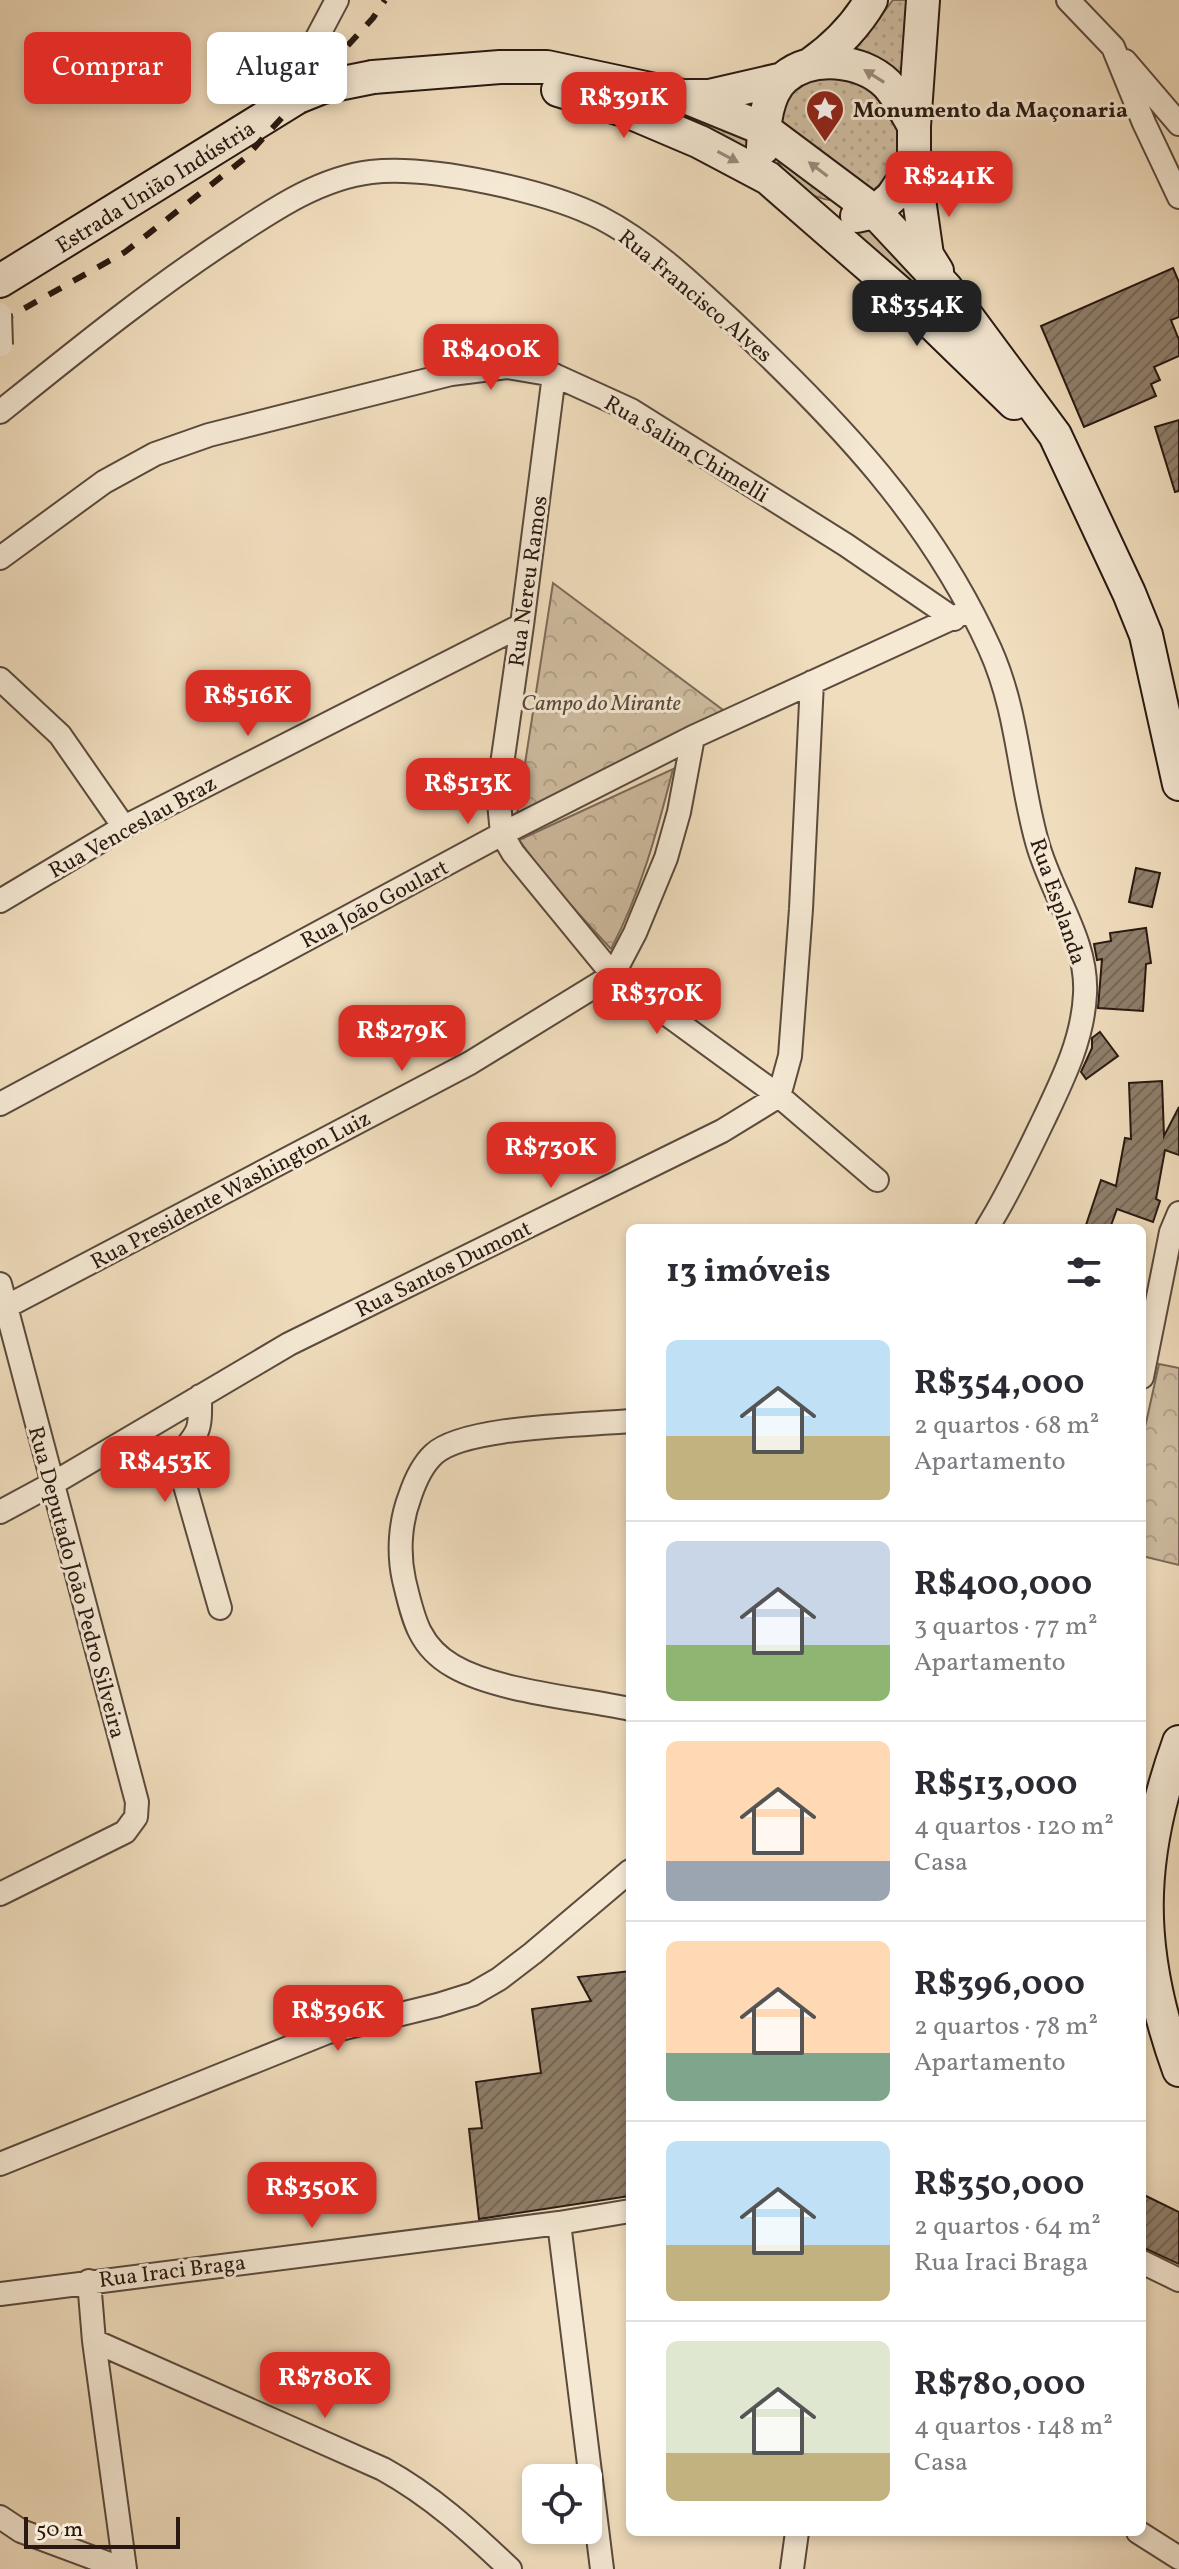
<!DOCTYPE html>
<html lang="pt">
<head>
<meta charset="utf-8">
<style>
	body { margin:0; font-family:Vollkorn,serif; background:#f7f7f7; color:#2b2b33; height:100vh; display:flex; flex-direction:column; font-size:30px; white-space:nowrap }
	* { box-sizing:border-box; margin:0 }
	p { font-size:26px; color:#7c7c81 }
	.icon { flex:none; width:44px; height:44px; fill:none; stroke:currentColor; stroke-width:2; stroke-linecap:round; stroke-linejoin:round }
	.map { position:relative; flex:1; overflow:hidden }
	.side { position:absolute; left:626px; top:1224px; width:520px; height:1312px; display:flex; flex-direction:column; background:#fff; border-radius:12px; box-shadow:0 4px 12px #0003 }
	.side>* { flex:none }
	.guide { position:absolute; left:24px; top:32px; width:482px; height:72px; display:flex; gap:16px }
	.controls { position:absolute; left:522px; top:2464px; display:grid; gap:16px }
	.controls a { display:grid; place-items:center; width:80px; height:80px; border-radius:12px; background:#fff; box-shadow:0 4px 12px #0003; font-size:40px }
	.scale { position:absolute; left:24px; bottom:20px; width:156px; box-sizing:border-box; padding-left:8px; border:4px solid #291912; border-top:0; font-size:22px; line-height:28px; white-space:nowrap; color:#291912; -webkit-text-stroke:6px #f5e9d4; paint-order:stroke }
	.price { position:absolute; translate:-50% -68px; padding:0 18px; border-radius:16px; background:#d93025; color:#fff; font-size:26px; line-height:52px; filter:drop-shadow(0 2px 4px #0008) }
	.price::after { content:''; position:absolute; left:50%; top:48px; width:24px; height:18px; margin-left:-12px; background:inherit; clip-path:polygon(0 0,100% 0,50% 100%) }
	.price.current { background:#222; color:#fff }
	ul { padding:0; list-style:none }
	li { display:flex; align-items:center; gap:24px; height:200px; padding:0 40px }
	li+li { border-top:2px solid #e1e1e2 }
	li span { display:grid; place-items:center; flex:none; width:224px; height:160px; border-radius:12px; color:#555 }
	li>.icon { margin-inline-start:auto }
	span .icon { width:96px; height:96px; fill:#fffc; stroke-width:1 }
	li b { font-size:34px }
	h2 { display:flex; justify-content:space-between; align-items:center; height:96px; padding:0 40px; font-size:34px }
	.pill { padding:0 28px; border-radius:12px; background:#fff; box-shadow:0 4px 12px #0003; font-size:28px; line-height:72px }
	.pill.current { background:#d93025; color:#fff }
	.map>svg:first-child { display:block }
	.grass { fill:url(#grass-dots); stroke:#7c6a59; stroke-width:2 }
	.park { fill:url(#park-crowns); stroke:#7c6a59; stroke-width:2 }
	.building { fill:url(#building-hatch); stroke:#291912; stroke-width:2 }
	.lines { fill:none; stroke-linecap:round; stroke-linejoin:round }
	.street-casing { stroke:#5b4a3d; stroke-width:26 }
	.secondary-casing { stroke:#291912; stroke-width:36 }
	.street { stroke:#f5e9d4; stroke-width:22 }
	.secondary { stroke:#f5e9d4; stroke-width:32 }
	.rail { stroke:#291912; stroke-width:6; stroke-dasharray:14 14; stroke-linecap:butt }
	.street-bridge-casing { stroke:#5b4a3d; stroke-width:26; stroke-linecap:butt }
	.secondary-bridge-casing { stroke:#291912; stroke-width:36; stroke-linecap:butt }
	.street-bridge { stroke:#f5e9d4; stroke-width:22 }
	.secondary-bridge { stroke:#f5e9d4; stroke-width:32 }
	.oneway { fill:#998b7d }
	.labels { text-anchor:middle; stroke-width:6; stroke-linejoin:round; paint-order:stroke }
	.poi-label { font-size:22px; font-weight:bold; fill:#291912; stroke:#f5e9d4; text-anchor:start }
	.street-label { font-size:22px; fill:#291912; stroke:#f5e9d4 }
	.park-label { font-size:22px; font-style:italic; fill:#5b4a3d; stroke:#f5e9d4 }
</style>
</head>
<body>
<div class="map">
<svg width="1179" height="2569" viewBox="0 0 1179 2569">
	<defs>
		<pattern id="grass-dots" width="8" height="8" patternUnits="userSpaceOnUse" patternTransform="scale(2)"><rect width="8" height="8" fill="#cebca0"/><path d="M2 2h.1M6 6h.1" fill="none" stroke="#b1a189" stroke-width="1.8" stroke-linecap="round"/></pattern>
		<pattern id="park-crowns" width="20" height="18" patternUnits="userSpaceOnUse" patternTransform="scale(2)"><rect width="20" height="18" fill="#cebca0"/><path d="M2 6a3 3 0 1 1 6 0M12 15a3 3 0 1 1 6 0" fill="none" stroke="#b1a189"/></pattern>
		<pattern id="building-hatch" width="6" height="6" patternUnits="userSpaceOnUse" patternTransform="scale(2)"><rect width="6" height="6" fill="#907f6b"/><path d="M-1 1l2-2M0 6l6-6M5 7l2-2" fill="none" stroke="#766757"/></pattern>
	</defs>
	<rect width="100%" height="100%" fill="#f0ddbd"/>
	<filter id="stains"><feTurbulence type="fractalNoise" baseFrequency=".0025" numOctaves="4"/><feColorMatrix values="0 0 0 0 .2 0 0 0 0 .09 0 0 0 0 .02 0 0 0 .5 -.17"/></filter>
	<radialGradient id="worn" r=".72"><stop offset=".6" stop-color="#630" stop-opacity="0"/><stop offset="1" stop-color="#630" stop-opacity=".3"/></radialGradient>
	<path class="grass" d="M893,0H908L903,84L855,50Z
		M834,72C846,76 867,79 876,87C880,91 883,98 886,103C912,139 900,169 868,195L774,119L794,87Z
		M620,89L750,129L753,156Z
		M776,157L850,201C817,203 790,189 776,157Z
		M869,222L940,309L844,231Z"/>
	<path class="park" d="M553,583L723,710L678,738L517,815Z
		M673,769C657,832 641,892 611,949L553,886L519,840Z
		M1159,1364L1179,1368V1565L1142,1556V1441Z"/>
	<path class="building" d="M1173,268L1179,282V317L1171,320L1179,340V356L1154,367L1160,380L1151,384L1156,396L1084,427L1041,326Z
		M1179,420V491L1175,492L1155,427Z
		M1136,868L1160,873L1152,907L1129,902Z
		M1146,928L1151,963L1146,964L1143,1011L1098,1008L1102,959L1097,960L1094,944L1111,941L1110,933Z
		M1100,1032L1118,1056L1086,1079L1081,1072L1092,1048V1038Z
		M1162,1081L1164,1136L1179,1107V1155L1165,1150L1156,1199L1160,1201L1153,1222L1117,1209L1110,1228H1085L1101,1180L1116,1186L1125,1138L1131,1139L1129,1083Z
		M630,1971V2196L479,2219L469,2129L482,2128L476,2082L541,2073L532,2009L591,2001L578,1977Z
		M1142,2194L1179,2212V2264L1142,2247Z"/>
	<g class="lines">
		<defs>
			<path id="street" d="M1068,0L1113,47L1144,123L1179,197
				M1125,61L1179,124
				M281,106L337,0
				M554,375L522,625L498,792L502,834L513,853L613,975L779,1096L877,1180
				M0,412C77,350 152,289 235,235C276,208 321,178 371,172C430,165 548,191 601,218C651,244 694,286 735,324C838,421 931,518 990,649C1018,711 1019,778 1037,842C1051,894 1088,940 1085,994C1083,1039 1063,1079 1044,1119C1026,1156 1009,1193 987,1228
				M0,558L104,482L155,454L209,435L451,374L507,367L554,375L631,410L846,545L954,619
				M0,679L60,735L124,827
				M0,901L124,827L522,625
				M0,1104L502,834L693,737L970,610
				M0,1284L137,1802L136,1817L125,1832L0,1894
				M0,1310L470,1063L613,975L635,933L666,858L679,812L693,737
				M1142,1377L1171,1232L1179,1213
				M200,1396C200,1407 201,1422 197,1431C189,1447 181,1447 180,1468L220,1608
				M630,1421C586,1425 464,1426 434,1454C422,1465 415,1481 410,1496C400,1522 398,1553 404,1580C413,1617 418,1646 453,1666C498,1692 579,1698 630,1709
				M0,1512L52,1484L289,1344L722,1131L779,1096L790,1056L801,909L812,682
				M0,2164L328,2032L438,2005L473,1994L499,1979L533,1953L630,1871
				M559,2223L602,2569
				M1142,2262L1179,2280
				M89,2281L94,2341L125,2569
				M0,2294L559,2223L630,2211
				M94,2341L383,2469C432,2496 470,2531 510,2569
				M0,2517L21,2531L123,2569
				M1138,2532L1179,2558
				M792,2569L797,2532"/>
			<path id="secondary" d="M811,64C835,47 856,26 871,0
				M373,77L500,67H547L683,96L764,129L875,212L946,288L1055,435L1129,593L1146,635L1179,784
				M558,90L627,111L700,142L768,178L909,301L1014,403
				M688,96H709L783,79
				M763,148C764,126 766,94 784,78C812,54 861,59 887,84C898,96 906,112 914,126
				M914,164L927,255L937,271
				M857,216L875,212L892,197L914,164V126L923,0
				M0,281L298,97
				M1179,1742C1136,1861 1136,1951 1179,2070"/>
		</defs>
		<use href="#street" class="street-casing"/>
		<use href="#secondary" class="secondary-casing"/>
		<use href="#street" class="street"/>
		<use href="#secondary" class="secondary"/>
		<path class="rail" d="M0,322L125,252L244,159L373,18L385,0"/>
		<defs>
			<path id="street-bridge" d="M0,314L1,345"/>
			<path id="secondary-bridge" d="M298,97L323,87L373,77"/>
		</defs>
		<use href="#street-bridge" class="street-bridge-casing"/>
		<use href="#secondary-bridge" class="secondary-bridge-casing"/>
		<use href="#street-bridge" class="street-bridge"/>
		<use href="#secondary-bridge" class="secondary-bridge"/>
	</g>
	<defs><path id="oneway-solid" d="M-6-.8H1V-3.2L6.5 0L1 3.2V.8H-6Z" transform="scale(2)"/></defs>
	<g class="oneway">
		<use href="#oneway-solid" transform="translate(874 76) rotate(-148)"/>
		<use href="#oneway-solid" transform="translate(728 157) rotate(28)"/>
		<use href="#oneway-solid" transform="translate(818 169) rotate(-143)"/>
	</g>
	<defs>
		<symbol id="sight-pin" viewBox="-11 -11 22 30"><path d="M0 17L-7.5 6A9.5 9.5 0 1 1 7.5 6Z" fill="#8f2418" stroke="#f5e9d4"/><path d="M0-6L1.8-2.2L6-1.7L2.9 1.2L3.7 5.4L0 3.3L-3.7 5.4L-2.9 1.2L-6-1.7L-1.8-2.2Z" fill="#fff"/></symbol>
	</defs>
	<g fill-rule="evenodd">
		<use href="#sight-pin" x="803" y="87" width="44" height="60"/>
	</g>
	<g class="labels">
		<g class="poi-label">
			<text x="853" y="117">Monumento da Maçonaria</text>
		</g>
		<g class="street-label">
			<text transform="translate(155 186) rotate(-32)" y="8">Estrada União Indústria</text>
			<text transform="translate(696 295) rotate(40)" y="8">Rua Francisco Alves</text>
			<text transform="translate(687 448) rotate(31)" y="8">Rua Salim Chimelli</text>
			<text transform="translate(527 581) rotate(-82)" y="8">Rua Nereu Ramos</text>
			<text transform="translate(132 826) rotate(-29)" y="8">Rua Venceslau Braz</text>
			<text transform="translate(1059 901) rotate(71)" y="8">Rua Esplanda</text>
			<text transform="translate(374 903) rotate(-28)" y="8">Rua João Goulart</text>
			<text transform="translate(230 1189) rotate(-28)" y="8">Rua Presidente Washington Luiz</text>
			<text transform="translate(443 1268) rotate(-26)" y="8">Rua Santos Dumont</text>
			<text transform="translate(78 1582) rotate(75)" y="8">Rua Deputado João Pedro Silveira</text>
			<text transform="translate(172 2270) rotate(-7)" y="8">Rua Iraci Braga</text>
		</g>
		<g class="park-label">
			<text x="601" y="710">Campo do Mirante</text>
		</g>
	</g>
	<rect width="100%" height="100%" filter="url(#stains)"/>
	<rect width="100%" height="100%" fill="url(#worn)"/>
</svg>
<div class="controls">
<a><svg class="icon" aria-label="locate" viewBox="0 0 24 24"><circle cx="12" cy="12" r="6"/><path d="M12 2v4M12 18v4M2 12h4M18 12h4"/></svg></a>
</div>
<div class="scale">50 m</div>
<b class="price" style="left:624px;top:140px">R$391K</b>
<b class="price" style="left:949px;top:219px">R$241K</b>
<b class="price current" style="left:917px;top:348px">R$354K</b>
<b class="price" style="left:491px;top:392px">R$400K</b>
<b class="price" style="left:248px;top:738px">R$516K</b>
<b class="price" style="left:468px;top:826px">R$513K</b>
<b class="price" style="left:657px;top:1036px">R$370K</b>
<b class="price" style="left:402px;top:1073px">R$279K</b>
<b class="price" style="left:551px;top:1190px">R$730K</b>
<b class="price" style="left:165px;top:1504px">R$453K</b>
<b class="price" style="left:338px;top:2053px">R$396K</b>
<b class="price" style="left:312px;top:2230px">R$350K</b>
<b class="price" style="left:325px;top:2420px">R$780K</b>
<div class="guide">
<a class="pill current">Comprar</a>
<a class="pill">Alugar</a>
</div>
<section class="side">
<h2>13 imóveis<svg class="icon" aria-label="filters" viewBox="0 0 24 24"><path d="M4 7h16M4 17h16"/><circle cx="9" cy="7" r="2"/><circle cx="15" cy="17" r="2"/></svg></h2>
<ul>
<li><span style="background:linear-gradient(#bfe0f5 60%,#c2b280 0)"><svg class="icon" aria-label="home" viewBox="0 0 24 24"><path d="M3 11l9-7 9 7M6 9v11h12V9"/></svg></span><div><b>R$354,000</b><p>2 quartos · 68 m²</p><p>Apartamento</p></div></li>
<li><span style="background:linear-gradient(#c9d6e8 65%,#8fb573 0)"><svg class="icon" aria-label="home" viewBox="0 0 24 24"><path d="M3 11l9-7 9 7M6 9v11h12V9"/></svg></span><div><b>R$400,000</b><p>3 quartos · 77 m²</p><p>Apartamento</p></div></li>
<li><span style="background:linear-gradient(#ffd9b3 75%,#9aa5b1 0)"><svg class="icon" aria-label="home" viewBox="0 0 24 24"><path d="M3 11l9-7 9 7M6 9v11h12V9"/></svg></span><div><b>R$513,000</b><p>4 quartos · 120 m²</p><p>Casa</p></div></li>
<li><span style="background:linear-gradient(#ffd9b3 70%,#7fa58c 0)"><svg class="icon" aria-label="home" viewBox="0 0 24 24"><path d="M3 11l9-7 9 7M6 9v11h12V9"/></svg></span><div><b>R$396,000</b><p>2 quartos · 78 m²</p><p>Apartamento</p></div></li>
<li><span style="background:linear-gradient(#bfe0f5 65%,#c2b280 0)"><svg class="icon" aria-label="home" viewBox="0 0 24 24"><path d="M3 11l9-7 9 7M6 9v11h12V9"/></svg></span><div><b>R$350,000</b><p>2 quartos · 64 m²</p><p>Rua Iraci Braga</p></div></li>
<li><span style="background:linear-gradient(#dfe7d0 70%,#c2b280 0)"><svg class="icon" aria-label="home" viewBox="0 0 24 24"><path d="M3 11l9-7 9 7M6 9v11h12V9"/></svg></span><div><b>R$780,000</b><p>4 quartos · 148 m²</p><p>Casa</p></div></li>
</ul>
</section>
</div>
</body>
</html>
